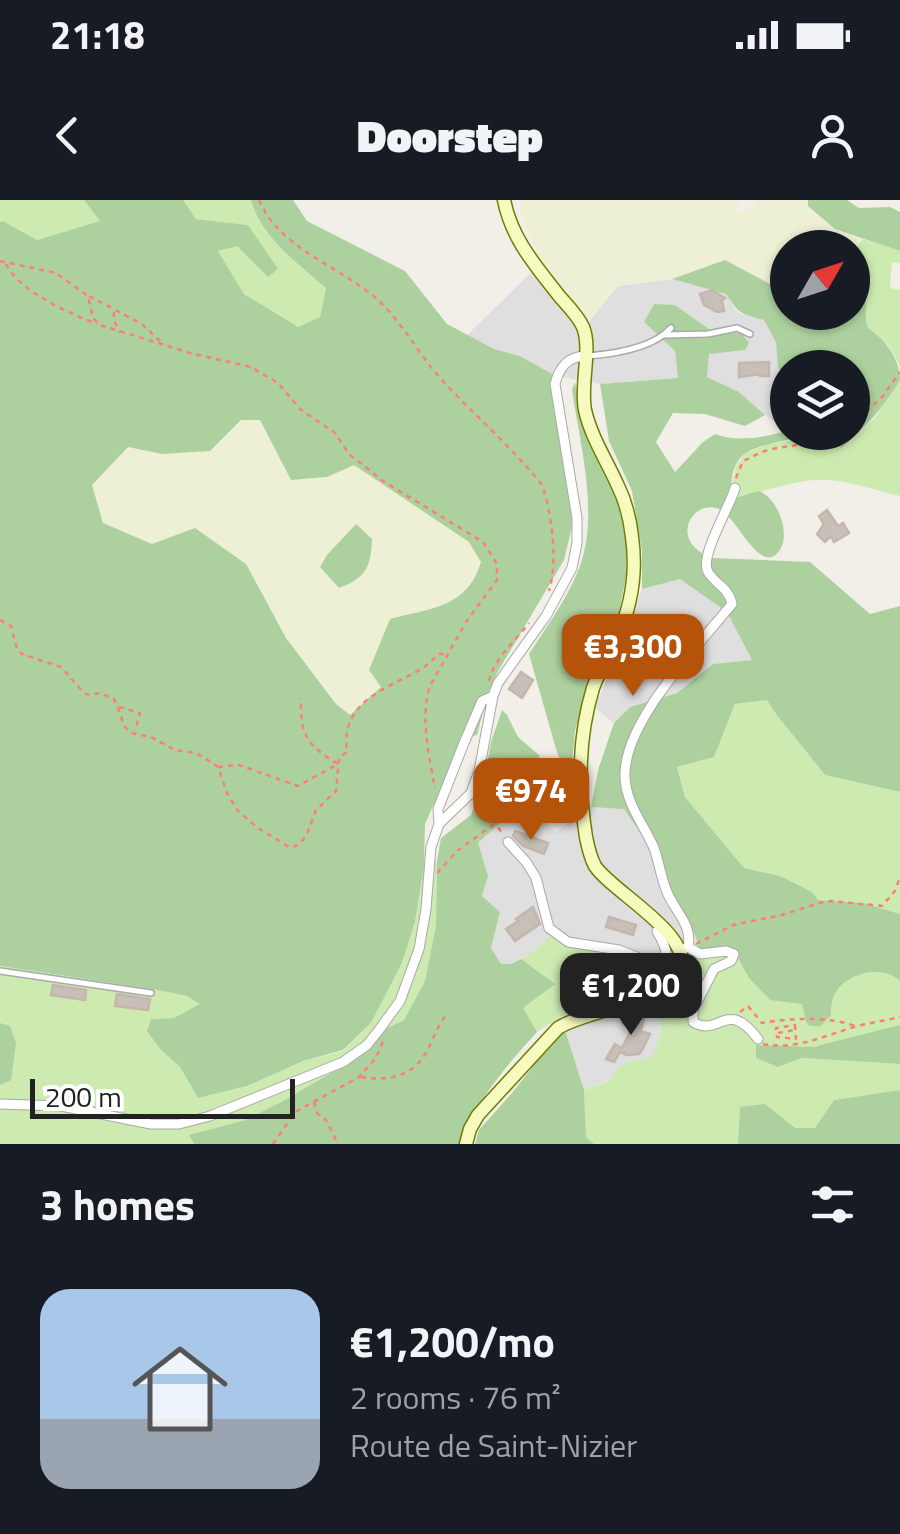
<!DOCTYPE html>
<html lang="en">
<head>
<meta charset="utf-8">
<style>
	body { margin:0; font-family:"Titillium Web",sans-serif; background:#20242c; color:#f1f3f6; height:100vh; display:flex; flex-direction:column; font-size:38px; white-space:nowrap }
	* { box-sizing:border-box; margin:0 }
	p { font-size:32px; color:#9ea1a6 }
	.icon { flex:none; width:55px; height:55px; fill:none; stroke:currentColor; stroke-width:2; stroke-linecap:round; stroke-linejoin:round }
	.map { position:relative; height:944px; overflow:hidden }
	.drawer { display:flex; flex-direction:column; background:#171b24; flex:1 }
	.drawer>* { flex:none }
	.needle { width:65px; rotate:51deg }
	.tools { position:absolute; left:770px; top:30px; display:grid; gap:20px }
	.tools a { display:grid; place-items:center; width:100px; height:100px; border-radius:50%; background:#171b24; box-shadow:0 2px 8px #0004; font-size:50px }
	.scale { position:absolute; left:30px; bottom:25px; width:265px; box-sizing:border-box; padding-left:10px; border:5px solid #222; border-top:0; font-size:28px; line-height:35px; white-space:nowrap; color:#222; -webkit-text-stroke:8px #fff; paint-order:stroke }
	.price { position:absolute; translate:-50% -85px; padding:0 22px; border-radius:20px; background:#b45309; color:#fff; font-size:32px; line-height:65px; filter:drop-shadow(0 2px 5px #0008) }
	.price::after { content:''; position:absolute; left:50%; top:60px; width:30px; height:22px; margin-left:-15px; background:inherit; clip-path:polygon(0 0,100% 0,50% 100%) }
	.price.current { background:#222; color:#fff }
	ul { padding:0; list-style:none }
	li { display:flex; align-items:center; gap:30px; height:250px; padding:0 40px }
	li span { display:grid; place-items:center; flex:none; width:280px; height:200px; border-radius:30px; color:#555 }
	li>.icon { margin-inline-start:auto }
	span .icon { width:120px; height:120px; fill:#fffc; stroke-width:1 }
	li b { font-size:42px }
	h2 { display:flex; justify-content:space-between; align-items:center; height:120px; padding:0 40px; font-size:42px }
	.status { display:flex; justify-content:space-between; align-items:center; height:70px; padding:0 50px; background:#171b24; direction:ltr }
	.status svg { height:28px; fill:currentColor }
	header { display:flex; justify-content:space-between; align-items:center; height:130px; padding:0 40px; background:#171b24; font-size:45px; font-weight:800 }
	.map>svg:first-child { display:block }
	.residential { fill:#e0dfdf }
	.farmland { fill:#eef0d5 }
	.grass { fill:#cdebb0 }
	.forest { fill:#add19e; fill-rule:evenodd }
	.building { fill:#c7bfb8; stroke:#c4b6ab; stroke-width:2.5 }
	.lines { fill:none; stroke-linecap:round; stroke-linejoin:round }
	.service-casing { stroke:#a9a9a9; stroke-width:8 }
	.minor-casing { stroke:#a9a9a9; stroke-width:11 }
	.secondary-casing { stroke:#707d05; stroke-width:15 }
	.path { stroke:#fa8072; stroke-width:2.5; stroke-dasharray:5 5; stroke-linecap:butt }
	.service { stroke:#fff; stroke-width:5 }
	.minor { stroke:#fff; stroke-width:9 }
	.secondary { stroke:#f7fabf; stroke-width:12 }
</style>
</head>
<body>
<div class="status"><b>21:18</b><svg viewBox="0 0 49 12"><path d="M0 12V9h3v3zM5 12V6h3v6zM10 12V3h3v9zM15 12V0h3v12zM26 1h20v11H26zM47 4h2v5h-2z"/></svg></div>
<header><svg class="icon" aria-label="back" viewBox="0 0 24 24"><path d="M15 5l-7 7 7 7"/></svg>Doorstep<svg class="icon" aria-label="person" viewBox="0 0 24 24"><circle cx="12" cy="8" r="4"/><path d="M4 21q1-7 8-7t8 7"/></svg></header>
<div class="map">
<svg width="900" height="944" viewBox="0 0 900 944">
	<rect width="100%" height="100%" fill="#f2efe9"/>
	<path class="residential" d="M541,63L618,86L672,79L727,94L734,108L741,114L764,120L773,134L776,142L778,167L787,183V230L765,215L739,192L707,177L709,129L675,105V151L678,178L600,184L556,176L520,156L494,149L467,135Z
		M680,378L727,412L753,460L713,464L677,493L630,507L614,523L595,508L642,389Z
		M591,607L624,608L650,647L676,703L695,735L696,743L676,754L668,765L657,771L614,755L570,748L551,736L534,751L511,764L501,765L491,748L500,712L482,696L478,643L517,608L533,611L556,632Z
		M635,807H651L662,827L653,858L611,879L584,890L564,827Z"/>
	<path class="farmland" d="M520,0H740L736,10L742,13L752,8L757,0H808L809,6L835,29L863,39L853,52L852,48H788L787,93L724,60L672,79L618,86L589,122L541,63L520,10Z
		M241,220H260L291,280L327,277L354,264L469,342L481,362L475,381L455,401L444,405L381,487L350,516L336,504L286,438L245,364L195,328L152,344L103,323L92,285L128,247L162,254Z"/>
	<path class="grass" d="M0,0H84L101,21L37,40L3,21L0,22Z
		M183,0H251C261,37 298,64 326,88L320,117L298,128L244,94L217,50L237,46L268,77L248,25L196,19Z
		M863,39L900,51V64L892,62L890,88L900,90V167C892,149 884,138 868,128C863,110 870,90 853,77L852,53Z
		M900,181V296C877,291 853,282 829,280C801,277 762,293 734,298L731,294L735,268L744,254L768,244L818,237L843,248L874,219Z
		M768,500L776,514L825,575L900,592V714L864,703L818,700L780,676L744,668L685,597L677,567L714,557L735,504Z
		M437,661L436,725L425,781L404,820L385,829L360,856L283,901L245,920L189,935L194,944H0V885L11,879L10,827L0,823V766L158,790L187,796L202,805L174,818L152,819L161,850L180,867L198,898L247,886L303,861L343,851L371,823L402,763L415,722L424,666Z
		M551,735L570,748L614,755L657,771L668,765L675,754V769L656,785L621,799L562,816L537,832L522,808L521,759L534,751Z
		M696,743L700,749C711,750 722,745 733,749L803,804L807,825L820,827C821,826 830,816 831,815C834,806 830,800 836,791C848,773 883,764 900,781V826L813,847L795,848L778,867L802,858L900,864V890L834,900L816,928H795L738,935V944H594L586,937L584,890L611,880C619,860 634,859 653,857L662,827L651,807C674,796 696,783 689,754Z"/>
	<path class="forest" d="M84,0H183L196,19L248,25L278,69L268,77L237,46L218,51L244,94L298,127L320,117L326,88C298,64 261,37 251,0H293L307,21L405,71L447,124L494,149L520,156L556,176L570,279L572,327L564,360L497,473L488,493L477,535L463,539L425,624L424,666L415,722L402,763L371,823L343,850L303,861L247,886L198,898L180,867L161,850L147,831L151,819L174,818L200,804L187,796L158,790L0,766V22L3,21L37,40L100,21ZM241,220H260L291,280L327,277L354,265L469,342L481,362C467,408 431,408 390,419L369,470L381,487L350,515L336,504L286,438L246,364L195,328L152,344L103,323L92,285L128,247L162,254L210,251Z
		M808,0H847L859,8L890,7L900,12V51L835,29L808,6Z
		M725,60L787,93L788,112H852L853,77C875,96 861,106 868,128C884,138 900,158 900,180C900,181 892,193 891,194C876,216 862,230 842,248C835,245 828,240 820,238C806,234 755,245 743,255C732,265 728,286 735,298L759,291C779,298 795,342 774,356C757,367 736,317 719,309C694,298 666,340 712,358L810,362L870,414L900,406V592L825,575L776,514L767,500L735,504L714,557L677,567L685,597L744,668L780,676L812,692L818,700L864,703L900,714V781C883,764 847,773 836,792C831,799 832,806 831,815L820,827L807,825L802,804L770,800L749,778L733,749C722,745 711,750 699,749L695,735L676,703L650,647L624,609L591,607L598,570L614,523L630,507L677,493L713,464L752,460L727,412L680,379L642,389V351L632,291L609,241L600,184L678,178L675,151L644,122L654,104L675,105L709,129L742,134L749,143L745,150L709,154L707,177L739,192L765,215L745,226L705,214L673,213L656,242L675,272L703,242L715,234C738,243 764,237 787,231L788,232H852V168H788L787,183L778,167L776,142L764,120C741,114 739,114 726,94L672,79Z
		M575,182L582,219L618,293L626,332V376L618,418L587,483L575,531L570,587L556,549L529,454C547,426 568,398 580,366C599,314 580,244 572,190Z
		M356,324L372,339C371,367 366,378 339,388L320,367L327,355Z
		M502,510L507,515L518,537L540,556C527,573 530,590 533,611L517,608L478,643L488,676L482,696L500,712L491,748L501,764H511L521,759L555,784L523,808L537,832C508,864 474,902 462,944H194L189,935L245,920L283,901L360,856L385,829L404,820L425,781L436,725L437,661L441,638L471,615L484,579L491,542Z
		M0,823L10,826L16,843L11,880L0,885Z
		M900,825V864L802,858L778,867L756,858V845L813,847Z
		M564,827L584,890L586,937L594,944H475L479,930L512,893Z
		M900,890V944H738L740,907L765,904L795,928H815L834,900Z"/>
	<path class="building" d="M712,90L725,98L722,100L724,111L717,112L704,105L700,94Z
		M769,162V176H760V174L739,177V163Z
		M827,310L838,326L843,323L849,333L834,342L831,336L825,342L817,334L824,324L819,316Z
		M521,472L533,480L522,498L509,489Z
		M515,631L548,643L544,654L523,646L513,636Z
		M533,707L540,724L515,741L506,729L518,721L516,719Z
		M609,717L636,725L633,735L606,727Z
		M53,785L86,790L85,800L51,795Z
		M117,794L150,799L148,810L115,806Z
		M633,812L644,818L641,831L650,834L642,850L639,854L627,855L620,852L614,862L606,859L615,844L622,848L632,828L622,823L627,814Z"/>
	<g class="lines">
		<defs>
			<path id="service" d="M665,135L708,134L737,128L750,134
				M588,156C613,154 653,148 671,128
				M0,771L151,793"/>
			<path id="minor" d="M439,624L438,609L464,543L482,501L493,496
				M508,642L527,663L536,678L549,728L568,742L619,750L657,765C674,758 663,743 657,731L662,727
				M688,747L700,754L726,751L734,754L731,761L714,769L693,810V822C720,838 726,797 758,839
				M680,751L688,747C693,725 675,712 667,692C661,678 659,662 654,648C644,625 626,604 625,577C623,522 698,446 732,404C729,388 716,385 708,372C699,356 730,307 735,288
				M0,904L61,906L151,924H179L210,916L343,862L367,845L379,830L400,801L419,749L426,709L431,647L439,624L471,593L479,571L493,496L498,483L546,416L572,368L577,343V318L555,184C559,168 567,157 585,156"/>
			<path id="secondary" d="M466,944L470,929L478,915L558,828C586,810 667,802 680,773C697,736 613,693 595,666C590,657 588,647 586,637C578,586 578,538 593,488C599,471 608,456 616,440C631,408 637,372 632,337C630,319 626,302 618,286C607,261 591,237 585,210C580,184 592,149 583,127C578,116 568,106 560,97C536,66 512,40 504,0"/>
		</defs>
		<use href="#service" class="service-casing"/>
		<use href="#minor" class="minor-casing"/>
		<use href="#secondary" class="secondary-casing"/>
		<path class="path" d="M259,0C281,51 342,66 380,102C404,125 419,155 442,180C474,215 512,247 542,285C552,314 558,361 549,391
			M0,61L56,73L88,96L93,118L100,125L190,153L251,167L278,183L300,209L335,233L349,254L383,281L483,342L497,364V380L466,422L430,486C420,517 429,557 435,588
			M6,64C20,92 69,113 97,124
			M89,96L142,124L162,143
			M114,112V121L120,132
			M852,226L883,196L900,172
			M736,278L743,261C752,257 762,251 772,249C797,244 819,244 843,232
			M0,420L11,426L17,449L22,454L61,467L84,493L89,495L100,493L114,499L125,527L131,533L151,537L175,550L196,553L211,562L218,567L227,593L238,611L258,628L289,647L296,646L303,640L307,634L316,610L336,591L339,558L347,552C340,501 385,490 421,469C428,465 433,459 439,454H446
			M489,481C494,459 515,441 529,423
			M119,507L140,513L135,531
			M218,567L239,565L298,586L338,564C307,545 300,536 301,498
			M437,673L457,651L493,625L497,626L502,633
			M696,744L733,725L782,715L819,703L832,701L882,706L895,691L900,677
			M740,812L748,806L762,823C790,818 828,816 855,826
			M795,825L796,839L777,837L776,828Z
			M778,833L795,830
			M763,844C795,850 821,837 851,828C867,823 884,821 900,817
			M361,877C392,882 417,875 430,845C435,834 439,824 446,815
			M314,902L317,913L326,920L338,944
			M273,944L295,912L359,877L376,858L384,839"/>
		<use href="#service" class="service"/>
		<use href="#minor" class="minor"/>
		<use href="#secondary" class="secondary"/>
	</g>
</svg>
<div class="tools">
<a><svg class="needle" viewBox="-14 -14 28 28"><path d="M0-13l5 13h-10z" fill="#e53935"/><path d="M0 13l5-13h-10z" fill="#9ea1a6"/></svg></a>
<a><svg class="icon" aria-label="layers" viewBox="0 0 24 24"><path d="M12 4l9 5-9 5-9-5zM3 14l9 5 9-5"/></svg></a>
</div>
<div class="scale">200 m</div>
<b class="price" style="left:633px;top:499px">€3,300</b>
<b class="price" style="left:531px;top:643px">€974</b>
<b class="price current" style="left:631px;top:838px">€1,200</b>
</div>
<section class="drawer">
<h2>3 homes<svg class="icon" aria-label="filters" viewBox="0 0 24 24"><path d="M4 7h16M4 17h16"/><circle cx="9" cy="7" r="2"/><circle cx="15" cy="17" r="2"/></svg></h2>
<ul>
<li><span style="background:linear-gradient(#a9c7e8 65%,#9aa5b1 0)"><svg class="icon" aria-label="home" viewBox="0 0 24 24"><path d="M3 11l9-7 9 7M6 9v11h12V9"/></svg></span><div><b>€1,200/mo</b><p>2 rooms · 76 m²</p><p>Route de Saint-Nizier</p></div></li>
</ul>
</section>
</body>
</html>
